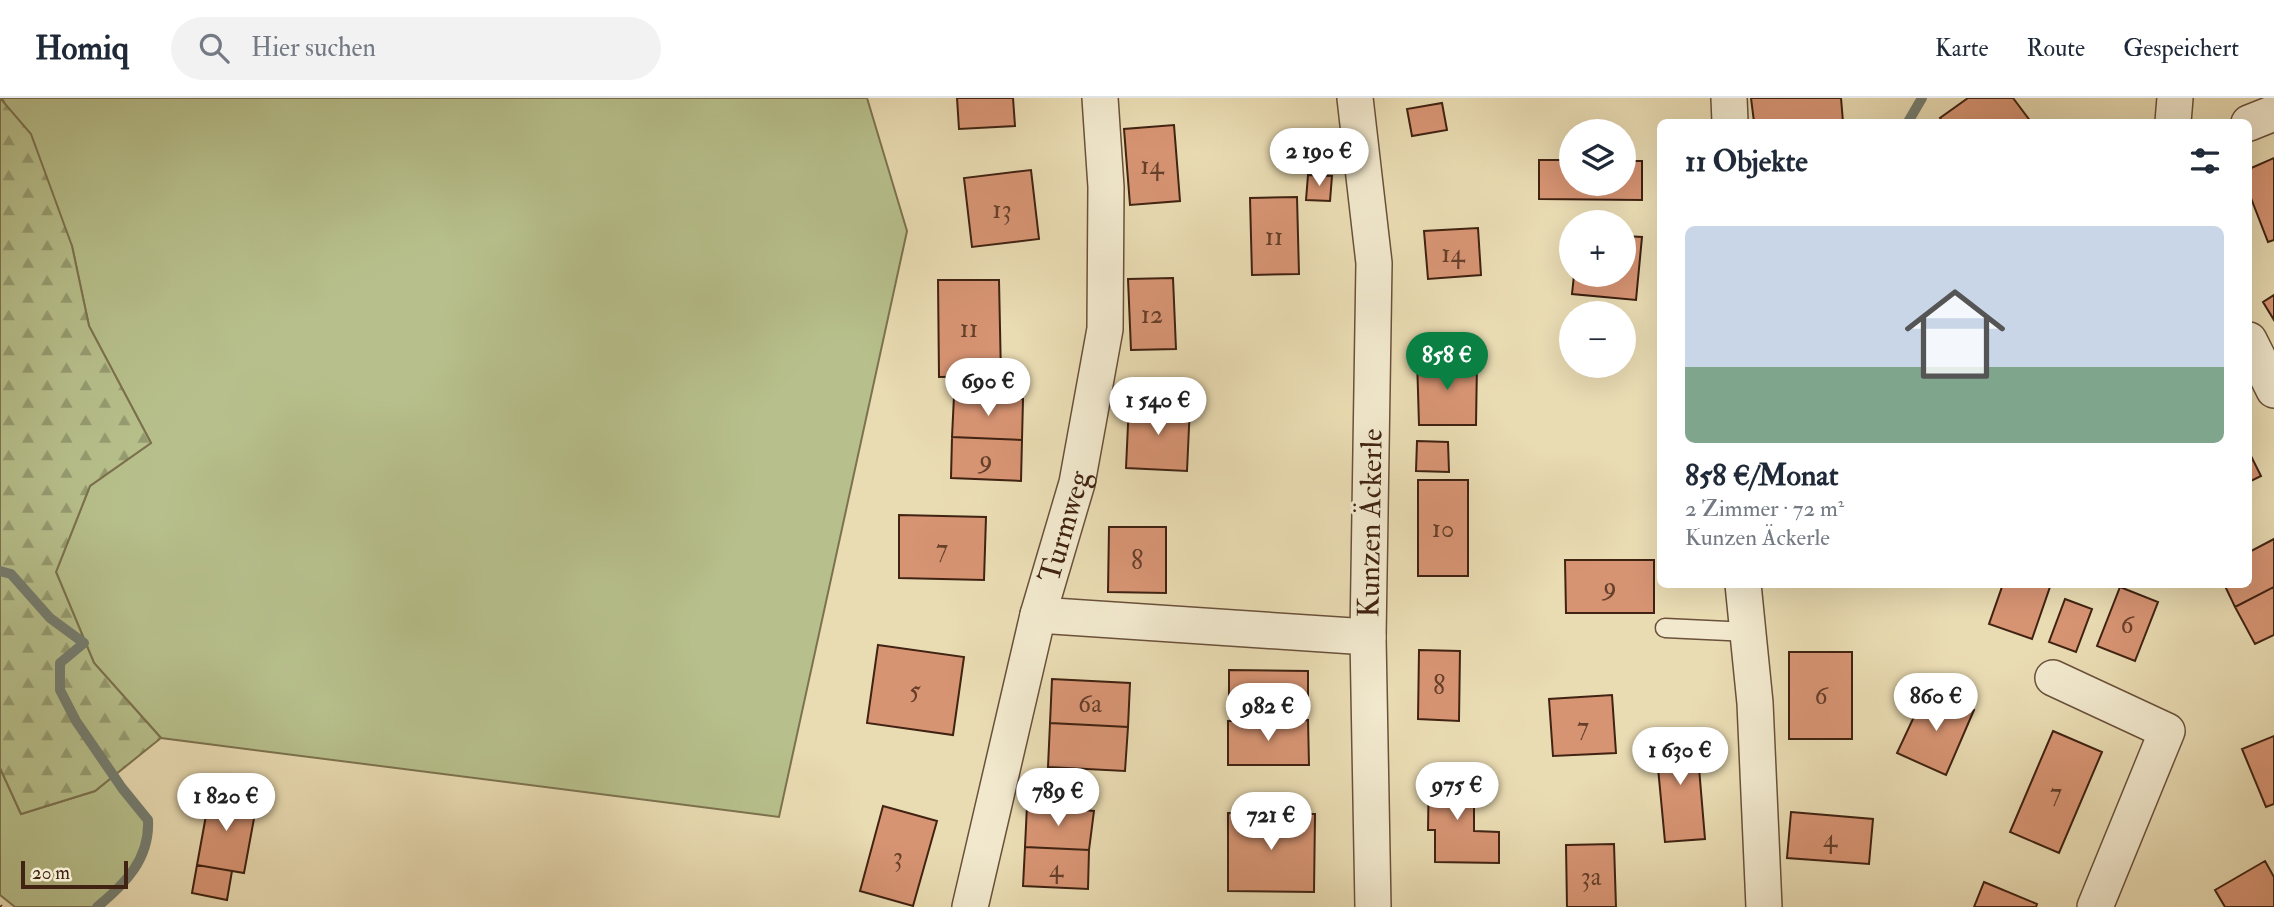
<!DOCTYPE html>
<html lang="de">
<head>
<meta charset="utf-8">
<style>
	body { margin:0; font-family:"IM FELL Double Pica",serif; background:#f2f2f3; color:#1f2937; height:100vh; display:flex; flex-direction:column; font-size:26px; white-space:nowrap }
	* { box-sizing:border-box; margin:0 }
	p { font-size:23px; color:#747a83 }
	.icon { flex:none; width:38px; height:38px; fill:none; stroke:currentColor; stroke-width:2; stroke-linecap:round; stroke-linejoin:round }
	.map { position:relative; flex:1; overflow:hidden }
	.sheet { position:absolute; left:1657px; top:21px; width:595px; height:469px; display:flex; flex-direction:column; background:#fff; border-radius:10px; box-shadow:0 7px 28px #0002 }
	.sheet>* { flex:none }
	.buttons { position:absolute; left:1559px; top:21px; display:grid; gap:14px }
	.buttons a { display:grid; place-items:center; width:77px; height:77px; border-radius:50%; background:#fff; box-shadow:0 7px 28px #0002; font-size:35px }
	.scale { position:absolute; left:21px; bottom:18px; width:107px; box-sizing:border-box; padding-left:7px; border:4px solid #402312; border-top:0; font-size:19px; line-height:24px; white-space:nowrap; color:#402312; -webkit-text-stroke:5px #f1e8cd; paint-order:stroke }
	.price { position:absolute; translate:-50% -60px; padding:0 16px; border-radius:24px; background:#fff; color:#222; font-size:23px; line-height:46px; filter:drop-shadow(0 2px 4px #0008) }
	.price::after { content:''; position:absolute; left:50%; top:42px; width:21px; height:16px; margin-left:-10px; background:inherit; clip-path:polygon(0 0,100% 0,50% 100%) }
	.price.active { background:#0b8043; color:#fff }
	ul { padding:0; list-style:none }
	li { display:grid; align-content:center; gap:14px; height:371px; padding:0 28px }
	li span { display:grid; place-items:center; height:217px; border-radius:10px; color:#555 }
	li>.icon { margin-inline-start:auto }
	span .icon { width:126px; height:126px; fill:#fffc; stroke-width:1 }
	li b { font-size:30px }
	h2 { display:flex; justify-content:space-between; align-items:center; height:84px; padding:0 28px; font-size:30px }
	header { display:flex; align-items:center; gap:42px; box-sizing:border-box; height:98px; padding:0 35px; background:#fff; border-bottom:2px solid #e0e1e3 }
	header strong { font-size:33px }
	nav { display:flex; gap:38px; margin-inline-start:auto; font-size:24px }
	.search { width:490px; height:63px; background:#f2f2f3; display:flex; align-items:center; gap:18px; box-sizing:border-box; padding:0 24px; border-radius:38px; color:#747a83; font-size:26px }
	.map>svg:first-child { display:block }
	.green { fill:#b7c08c; stroke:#7c724f; stroke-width:2 }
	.forest { fill:url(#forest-firs); stroke:#7c724f; stroke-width:2 }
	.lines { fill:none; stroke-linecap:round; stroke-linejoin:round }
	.stream { stroke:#757e71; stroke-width:10 }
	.building { fill:#d79473; stroke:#402312; stroke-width:2 }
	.service-casing { stroke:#6a513a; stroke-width:21 }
	.minor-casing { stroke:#6a513a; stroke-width:38 }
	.path { stroke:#402312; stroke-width:4.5; stroke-dasharray:5 3.5; stroke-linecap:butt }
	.service { stroke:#f1e8cd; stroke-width:18 }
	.minor { stroke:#f1e8cd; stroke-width:35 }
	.labels { text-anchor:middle; stroke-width:6; stroke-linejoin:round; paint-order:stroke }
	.number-label { font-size:26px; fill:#663f2a }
	.street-label { font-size:30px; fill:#402312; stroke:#f1e8cd }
</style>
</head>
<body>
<header>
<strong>Homiq</strong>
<div class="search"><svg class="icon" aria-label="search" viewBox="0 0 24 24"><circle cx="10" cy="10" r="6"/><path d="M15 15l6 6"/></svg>Hier suchen</div>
<nav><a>Karte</a><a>Route</a><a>Gespeichert</a></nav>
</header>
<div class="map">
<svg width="2274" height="809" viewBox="0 0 2274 809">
	<defs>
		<pattern id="forest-firs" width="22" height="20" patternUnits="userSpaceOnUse" patternTransform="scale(1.75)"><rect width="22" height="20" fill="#b7c08c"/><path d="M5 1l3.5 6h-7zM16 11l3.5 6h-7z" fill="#969c71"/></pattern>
	</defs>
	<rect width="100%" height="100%" fill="#e9dbb2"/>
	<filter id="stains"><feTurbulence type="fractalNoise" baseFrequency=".00286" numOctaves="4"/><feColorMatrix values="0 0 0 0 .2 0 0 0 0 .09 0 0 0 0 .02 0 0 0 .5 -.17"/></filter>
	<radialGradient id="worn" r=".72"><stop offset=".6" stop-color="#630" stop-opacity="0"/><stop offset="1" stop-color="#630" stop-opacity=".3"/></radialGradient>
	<path class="green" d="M2,0H867L907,133L779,719L161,640L94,565L56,474L90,388L151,345L89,228L72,148Z
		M0,670L21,716L95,693L113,678L148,722L146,751L121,789L94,809H15L0,797Z"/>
	<path class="forest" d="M0,0L31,36L72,148L89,228L151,345L90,388L56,474L94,565L161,640L95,693L21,716L0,670Z"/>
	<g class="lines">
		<path class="stream" d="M1908,24L1922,0
			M0,473L11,476L50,520L84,545L60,565V592L76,623L122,690L148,722C150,761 125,786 97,809"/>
	</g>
	<path class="building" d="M957,0H1013L1015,28L959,31Z
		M1751,0H1841L1843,24H1754Z
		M1968,0H2013L2031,24H1943L1940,20Z
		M1442,5L1447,32L1412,38L1407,11Z
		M1174,27L1180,103L1130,107L1124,31Z
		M2274,60V142L2268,144L2249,95V71Z
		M1539,62H1572V86H1624V63H1642V102L1539,101Z
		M1031,72L1039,141L972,149L964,80Z
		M1308,77L1332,78L1330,103L1306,102Z
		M1297,99L1299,176L1252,177L1250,100Z
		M1478,130L1481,177L1428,181L1424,133Z
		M1624,138L1642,139L1636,202L1572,196L1574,177H1624Z
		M1173,180L1176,251L1131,252L1128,181Z
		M938,182H999L1001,278L939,279Z
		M2274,197V222L2263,204Z
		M1417,260L1477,263L1476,327H1419Z
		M954,298L1023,301L1022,342L952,339Z
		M1129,305L1190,307L1187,373L1126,370Z
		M952,339L1022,342L1021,383L951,380Z
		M1417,343L1448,344L1449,374L1416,373Z
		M2249,354L2261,378L2249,384Z
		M1418,382H1468V478H1418Z
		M899,417L986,419L984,482L899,480Z
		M1109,429H1166V495L1108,494Z
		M2274,441V489L2235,509L2224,486H2249V454Z
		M1565,462H1654V515H1566Z
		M2003,486H2051L2032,541L1989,526Z
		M2120,489L2158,504L2135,563L2097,548Z
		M2274,489V537L2255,546L2235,509Z
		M2065,501L2092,511L2076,554L2049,544Z
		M878,547L964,559L953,637L867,625Z
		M1419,552L1460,553L1459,623L1418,621Z
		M1789,554H1852V641H1789Z
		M1229,572L1308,573V616H1229Z
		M1052,581L1130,585L1128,629L1050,625Z
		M1926,593L1974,612L1946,677L1897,655Z
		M1612,597L1616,655L1553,658L1549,601Z
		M1308,622L1309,667H1228V623Z
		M1050,625L1128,629L1125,673L1048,669Z
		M2053,633L2102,654L2059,755L2010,734Z
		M1696,634L1705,741L1665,744L1655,638Z
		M2274,638V706L2266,709L2242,651Z
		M1429,668H1452V684L1474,685V733L1499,734V765L1435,764V732H1428Z
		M211,690L243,696L240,712L255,715L244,775L197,767Z
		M1027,707L1094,713L1089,752L1025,749Z
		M883,708L937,723L913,808L860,793Z
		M1791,714L1873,721L1869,766L1787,760Z
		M1228,715L1315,716L1314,794L1228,793Z
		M1614,746L1616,809H1567L1566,747Z
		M1025,749L1089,752L1088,791L1023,788Z
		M2265,763L2274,779V809H2225L2215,792Z
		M197,767L232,773L227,802L192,795Z
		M1984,784L2037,806L2036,809H1974Z"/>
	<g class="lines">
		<defs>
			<path id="service" d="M1665,530L1749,534"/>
			<g id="minor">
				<path d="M1355,0L1374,165L1368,539L1373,809"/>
				<path d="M1729,0L1730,24"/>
				<path d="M2173,24L2175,0"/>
				<path d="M2249,25L2274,15"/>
				<path d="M2249,242L2274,292"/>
				<path d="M1743,486L1755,605L1764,809"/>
				<path d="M1038,517L1368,539"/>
				<path d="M2053,580L2167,633L2095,809"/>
				<path id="s1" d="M970,809L1038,517L1077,385L1105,231L1106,89L1100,0"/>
			</g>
		</defs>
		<use href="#service" class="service-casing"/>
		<use href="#minor" class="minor-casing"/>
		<path class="path" d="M0,808L1,809"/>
		<use href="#service" class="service"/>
		<use href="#minor" class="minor"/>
	</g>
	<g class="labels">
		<g class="number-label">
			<text x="1152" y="76">14</text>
			<text x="1002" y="120">13</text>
			<text x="1274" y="147">11</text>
			<text x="1453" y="164">14</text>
			<text x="1152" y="225">12</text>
			<text x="969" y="239">11</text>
			<text x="986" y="370">9</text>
			<text x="1443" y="439">10</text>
			<text x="942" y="459">7</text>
			<text x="1137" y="471">8</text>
			<text x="1610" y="497">9</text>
			<text x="2127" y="535">6</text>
			<text x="1439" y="596">8</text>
			<text x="915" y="601">5</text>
			<text x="1821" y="606">6</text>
			<text x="1090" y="614">6a</text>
			<text x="1583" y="637">7</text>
			<text x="2056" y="703">7</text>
			<text x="1830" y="749">4</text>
			<text x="898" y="767">3</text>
			<text x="1056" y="779">4</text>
			<text x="1591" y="787">3a</text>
		</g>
		<g class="street-label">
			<text transform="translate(1370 425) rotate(-89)" y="10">Kunzen Äckerle</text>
			<text dy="10" stroke="none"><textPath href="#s1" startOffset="392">Turmweg</textPath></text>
		</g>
	</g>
	<rect width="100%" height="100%" filter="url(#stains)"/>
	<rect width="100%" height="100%" fill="url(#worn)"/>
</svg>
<div class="buttons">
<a><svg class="icon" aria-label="layers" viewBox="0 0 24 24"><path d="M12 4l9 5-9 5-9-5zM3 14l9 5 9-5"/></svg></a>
<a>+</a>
<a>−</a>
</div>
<div class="scale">20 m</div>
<b class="price" style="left:1319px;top:90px">2 190 €</b>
<b class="price active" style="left:1447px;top:294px">858 €</b>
<b class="price" style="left:988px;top:320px">690 €</b>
<b class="price" style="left:1158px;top:339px">1 540 €</b>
<b class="price" style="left:1936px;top:635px">860 €</b>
<b class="price" style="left:1268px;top:645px">982 €</b>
<b class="price" style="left:1680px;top:689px">1 630 €</b>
<b class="price" style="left:1457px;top:724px">975 €</b>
<b class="price" style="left:1058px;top:730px">789 €</b>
<b class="price" style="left:226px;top:735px">1 820 €</b>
<b class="price" style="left:1271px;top:754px">721 €</b>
<section class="sheet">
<h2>11 Objekte<svg class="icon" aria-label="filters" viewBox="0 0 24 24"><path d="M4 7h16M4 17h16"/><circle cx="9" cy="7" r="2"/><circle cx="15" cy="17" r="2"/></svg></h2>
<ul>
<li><span style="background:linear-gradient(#c9d6e8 65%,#7fa58c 0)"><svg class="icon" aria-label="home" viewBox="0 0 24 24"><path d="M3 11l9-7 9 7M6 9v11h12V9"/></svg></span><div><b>858 €/Monat</b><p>2 Zimmer · 72 m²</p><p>Kunzen Äckerle</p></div></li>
</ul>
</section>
</div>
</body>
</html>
